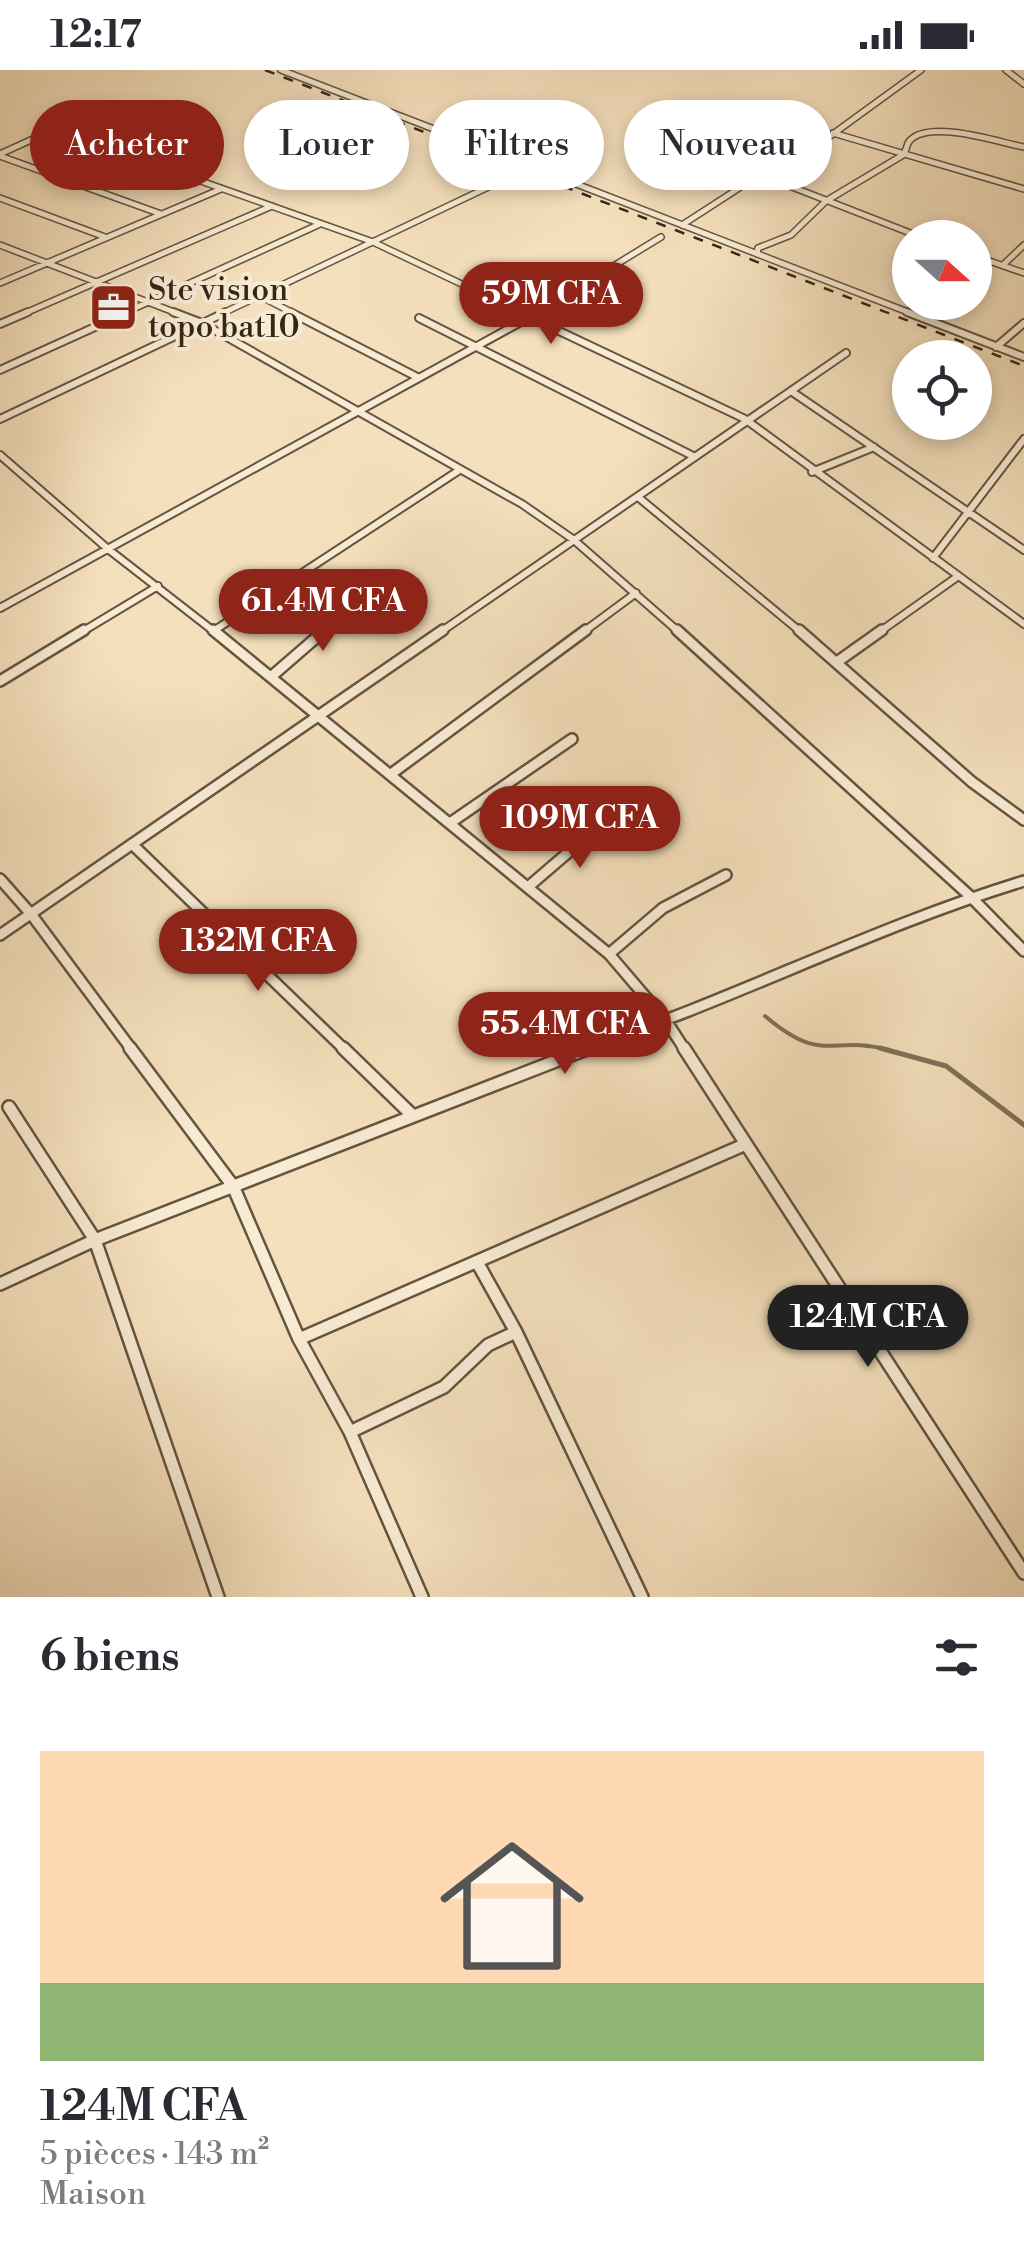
<!DOCTYPE html>
<html lang="fr">
<head>
<meta charset="utf-8">
<style>
	body { margin:0; font-family:"Libre Bodoni",serif; background:#f7f7f7; color:#2b2b33; height:100vh; display:flex; flex-direction:column; font-size:38px; white-space:nowrap }
	* { box-sizing:border-box; margin:0 }
	p { font-size:32px; color:#7c7c81 }
	.icon { flex:none; width:55px; height:55px; fill:none; stroke:currentColor; stroke-width:2; stroke-linecap:round; stroke-linejoin:round }
	.map { position:relative; height:1527px; overflow:hidden }
	.side { display:flex; flex-direction:column; background:#fff; flex:1 }
	.side>* { flex:none }
	.top-card { position:absolute; left:30px; top:30px; width:965px; height:90px; display:flex; gap:20px }
	.needle { width:65px; rotate:111deg }
	.tools { position:absolute; left:892px; top:150px; display:grid; gap:20px }
	.tools a { display:grid; place-items:center; width:100px; height:100px; border-radius:50%; background:#fff; box-shadow:0 5px 15px #0003; font-size:50px }
	.price { position:absolute; translate:-50% -85px; padding:0 22px; border-radius:35px; background:#8f2418; color:#fff; font-size:32px; line-height:65px; filter:drop-shadow(0 2px 5px #0008) }
	.price::after { content:''; position:absolute; left:50%; top:60px; width:30px; height:22px; margin-left:-15px; background:inherit; clip-path:polygon(0 0,100% 0,50% 100%) }
	.price.selected { background:#222; color:#fff }
	ul { padding:0; list-style:none }
	li { display:grid; align-content:center; gap:20px; height:530px; padding:0 40px }
	li span { display:grid; place-items:center; height:310px; border-radius:0px; color:#555 }
	li>.icon { margin-inline-start:auto }
	span .icon { width:180px; height:180px; fill:#fffc; stroke-width:1 }
	li b { font-size:42px }
	h2 { display:flex; justify-content:space-between; align-items:center; height:120px; padding:0 40px; font-size:42px }
	.chip { padding:0 35px; border-radius:45px; background:#fff; box-shadow:0 5px 15px #0003; font-size:35px; line-height:90px }
	.chip.selected { background:#8f2418; color:#fff }
	.status { display:flex; justify-content:space-between; align-items:center; height:70px; padding:0 50px; background:#fff; direction:ltr }
	.status svg { height:28px; fill:currentColor }
	.map>svg:first-child { display:block }
	.lines { fill:none; stroke-linecap:round; stroke-linejoin:round }
	.stream-far1 { stroke:#817058; stroke-width:4 }
	.stream { stroke:#817058; stroke-width:5 }
	.street-far3-casing { stroke:#65543f; stroke-width:8 }
	.street-far2-casing { stroke:#65543f; stroke-width:10 }
	.street-far1-casing { stroke:#65543f; stroke-width:14 }
	.street-casing { stroke:#65543f; stroke-width:16 }
	.street-far3 { stroke:#f8ebd4; stroke-width:5 }
	.street-far2 { stroke:#f8ebd4; stroke-width:6 }
	.street-far1 { stroke:#f8ebd4; stroke-width:9 }
	.street { stroke:#f8ebd4; stroke-width:11 }
	.rail { stroke:#352615; stroke-width:2.5; stroke-dasharray:10 10; stroke-linecap:butt }
	.labels { text-anchor:middle; stroke-width:8; stroke-linejoin:round; paint-order:stroke }
	.far-poi-label { font-size:32px; fill:#352615; stroke:#f8ebd4; text-anchor:start }
</style>
</head>
<body>
<div class="status"><b>12:17</b><svg viewBox="0 0 49 12"><path d="M0 12V9h3v3zM5 12V6h3v6zM10 12V3h3v9zM15 12V0h3v12zM26 1h20v11H26zM47 4h2v5h-2z"/></svg></div>
<div class="map">
<svg width="1024" height="1527" viewBox="0 0 1024 1527">
	<rect width="100%" height="100%" fill="#f5e0bd"/>
	<filter id="stains"><feTurbulence type="fractalNoise" baseFrequency=".002" numOctaves="4"/><feColorMatrix values="0 0 0 0 .2 0 0 0 0 .09 0 0 0 0 .02 0 0 0 .5 -.17"/></filter>
	<radialGradient id="worn" r=".72"><stop offset=".6" stop-color="#630" stop-opacity="0"/><stop offset="1" stop-color="#630" stop-opacity=".3"/></radialGradient>
	<g class="lines">
		<path class="stream-far1" d="M765,946C824,996 829,964 889,980"/>
		<path class="stream" d="M880,978L946,996L1024,1055"/>
		<defs>
			<path id="street-far3" d="M281,0L913,244
				M1006,0L1024,14
				M54,59L373,172L525,244
				M833,63L1024,119
				M0,84L64,55
				M0,86L161,144
				M782,113L791,108L800,88L921,0
				M0,128L105,167
				M682,155L750,111L782,113L923,168
				M0,175L179,244
				M757,184L758,178L791,165L826,131L903,85C909,76 905,73 914,67C938,52 998,72 1024,77
				M975,186L1024,203
				M1003,195L1024,175
				M0,213L221,119
				M260,226L295,244
				M23,244L272,136
				M122,244L320,154
				M221,244L503,110
				M535,244L661,167"/>
			<path id="street-far2" d="M173,242L202,253L522,434L574,470L680,563
				M290,242L419,308
				M519,242L745,349L1024,554
				M907,242L1024,287
				M419,248L695,387
				M0,254L28,242
				M996,277L1024,253
				M0,300L128,242
				M791,321L1024,480
				M0,349L226,242
				M0,385L108,479L216,563
				M812,402L874,377
				M638,427L802,563
				M933,488L1024,369
				M0,538L539,242
				M215,560L458,401
				M80,563L158,516
				M322,563L352,537
				M439,563L846,283
				M582,563L636,523
				M878,563L957,507"/>
			<path id="street-far1" d="M213,560L609,884L667,952L685,980
				M677,560L971,827L1024,881
				M799,560L972,712L1024,750
				M837,592L882,560
				M272,606L325,560
				M0,611L84,560
				M391,704L586,560
				M450,753L572,669
				M132,774L345,980
				M0,809L31,844L132,980
				M528,817L592,762L613,753
				M0,865L443,560
				M609,884L663,838L726,805
				M582,980C731,931 873,857 1024,811"/>
			<path id="street" d="M130,978L233,1116L299,1269L350,1362L422,1527
				M343,978L412,1045
				M9,1037L95,1170L218,1527
				M746,1074L1024,1503
				M477,1192L516,1262L642,1527
				M0,1214L95,1170L589,978
				M299,1269L746,1074L684,978
				M350,1362L444,1317L488,1275L516,1262"/>
		</defs>
		<use href="#street-far3" class="street-far3-casing"/>
		<use href="#street-far2" class="street-far2-casing"/>
		<use href="#street-far1" class="street-far1-casing"/>
		<use href="#street" class="street-casing"/>
		<use href="#street-far3" class="street-far3"/>
		<use href="#street-far2" class="street-far2"/>
		<use href="#street-far1" class="street-far1"/>
		<use href="#street" class="street"/>
		<path class="rail" d="M265,0L1024,296"/>
	</g>
	<defs>
		<symbol id="office-square" viewBox="-11 -11 22 22"><rect x="-9" y="-9" width="18" height="18" rx="4" fill="#8f2418" stroke="#f8ebd4"/><path d="M-6-3h4V-5.5h4V-3h4V5H-6ZM-1-4.5V-3h2v-1.5ZM-6 0V1H6V0Z" fill="#fff"/></symbol>
	</defs>
	<g fill-rule="evenodd">
		<use href="#office-square" x="86" y="210" width="55" height="55"/>
	</g>
	<g class="labels">
		<g class="far-poi-label">
			<text x="148" y="230">Ste vision<tspan x="148" dy="37">topo bat10</tspan></text>
		</g>
	</g>
	<rect width="100%" height="100%" filter="url(#stains)"/>
	<rect width="100%" height="100%" fill="url(#worn)"/>
</svg>
<div class="tools">
<a><svg class="needle" viewBox="-14 -14 28 28"><path d="M0-13l5 13h-10z" fill="#e53935"/><path d="M0 13l5-13h-10z" fill="#7c7c81"/></svg></a>
<a><svg class="icon" aria-label="locate" viewBox="0 0 24 24"><circle cx="12" cy="12" r="6"/><path d="M12 2v4M12 18v4M2 12h4M18 12h4"/></svg></a>
</div>
<b class="price" style="left:551px;top:277px">59M CFA</b>
<b class="price" style="left:323px;top:584px">61.4M CFA</b>
<b class="price" style="left:580px;top:801px">109M CFA</b>
<b class="price" style="left:258px;top:924px">132M CFA</b>
<b class="price" style="left:565px;top:1007px">55.4M CFA</b>
<b class="price selected" style="left:868px;top:1300px">124M CFA</b>
<div class="top-card">
<a class="chip selected">Acheter</a>
<a class="chip">Louer</a>
<a class="chip">Filtres</a>
<a class="chip">Nouveau</a>
</div>
</div>
<section class="side">
<h2>6 biens<svg class="icon" aria-label="filters" viewBox="0 0 24 24"><path d="M4 7h16M4 17h16"/><circle cx="9" cy="7" r="2"/><circle cx="15" cy="17" r="2"/></svg></h2>
<ul>
<li><span style="background:linear-gradient(#ffd9b3 75%,#8fb573 0)"><svg class="icon" aria-label="home" viewBox="0 0 24 24"><path d="M3 11l9-7 9 7M6 9v11h12V9"/></svg></span><div><b>124M CFA</b><p>5 pièces · 143 m²</p><p>Maison</p></div></li>
</ul>
</section>
</body>
</html>
